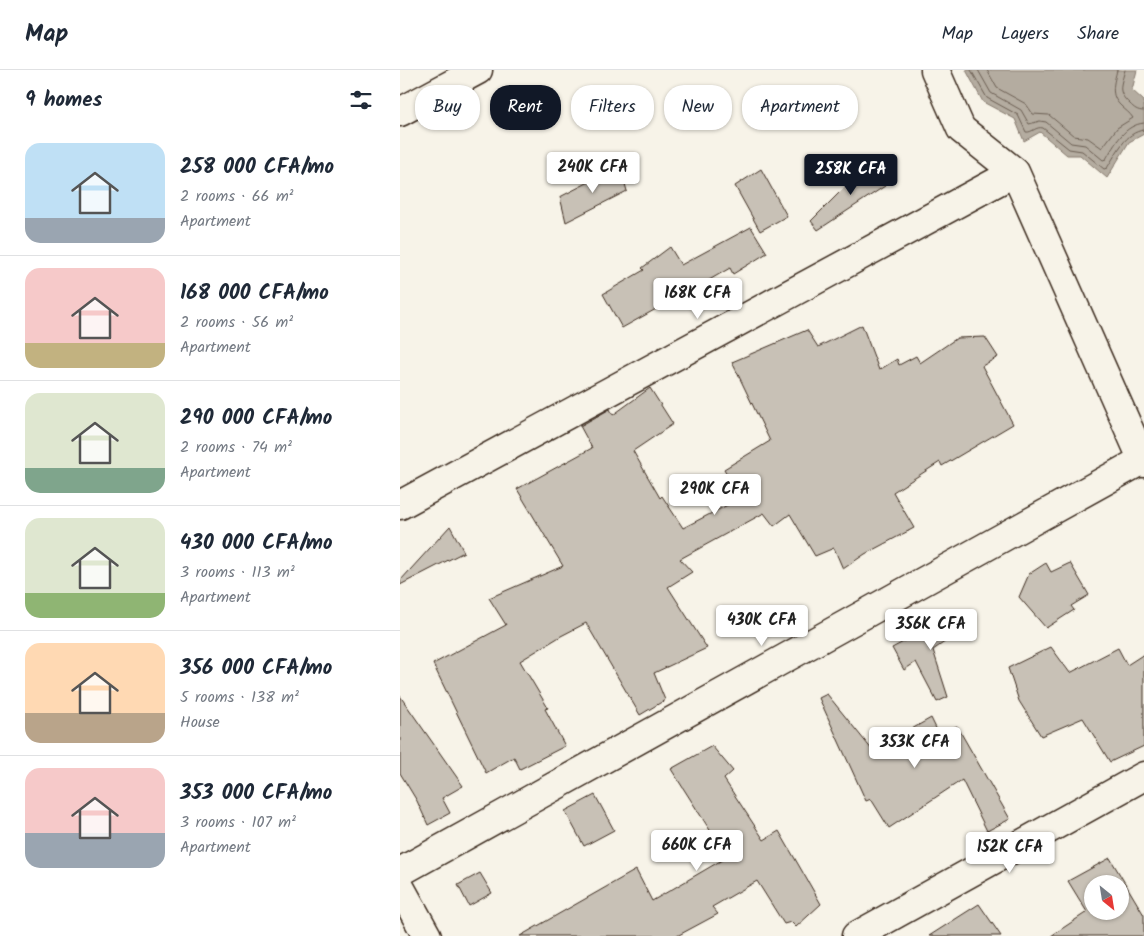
<!DOCTYPE html>
<html lang="en">
<head>
<meta charset="utf-8">
<style>
	body { margin:0; font-family:Kalam,sans-serif; background:#f2f2f3; color:#1f2937; height:100vh; display:flex; flex-direction:column; font-size:19px; white-space:nowrap }
	* { box-sizing:border-box; margin:0 }
	p { font-size:16px; color:#747a83 }
	.icon { flex:none; width:28px; height:28px; fill:none; stroke:currentColor; stroke-width:2; stroke-linecap:round; stroke-linejoin:round }
	.map { position:relative; flex:1; overflow:hidden }
	.sheet { display:flex; flex-direction:column; background:#fff; width:400px }
	.sheet>* { flex:none }
	.top-card { position:absolute; left:15px; top:15px; width:475px; height:45px; display:flex; gap:10px }
	.needle { width:32px; rotate:150deg }
	.tools { position:absolute; left:684px; top:805px; display:grid; gap:10px }
	.tools a { display:grid; place-items:center; width:45px; height:45px; border-radius:50%; background:#fff; box-shadow:0 1px 4px #0004; font-size:25px }
	.price { position:absolute; translate:-50% -42px; padding:0 11px; border-radius:5px; background:#fff; color:#222; font-size:16px; line-height:32px; filter:drop-shadow(0 1px 2px #0008) }
	.price::after { content:''; position:absolute; left:50%; top:30px; width:15px; height:11px; margin-left:-8px; background:inherit; clip-path:polygon(0 0,100% 0,50% 100%) }
	.price.on { background:#111827; color:#fff }
	ul { padding:0; list-style:none }
	li { display:flex; align-items:center; gap:15px; height:125px; padding:0 25px }
	li+li { border-top:1px solid #e0e1e3 }
	li span { display:grid; place-items:center; flex:none; width:140px; height:100px; border-radius:15px; color:#555 }
	li>.icon { margin-inline-start:auto }
	span .icon { width:60px; height:60px; fill:#fffc; stroke-width:1 }
	li b { font-size:21px }
	h2 { display:flex; justify-content:space-between; align-items:center; height:60px; padding:0 25px; font-size:21px }
	.tag { padding:0 18px; border-radius:20px; background:#fff; box-shadow:0 1px 4px #0004; font-size:18px; line-height:45px }
	.tag.on { background:#111827; color:#fff }
	header { display:flex; align-items:center; gap:30px; box-sizing:border-box; height:70px; padding:0 25px; background:#fff; border-bottom:1px solid #e0e1e3 }
	header strong { font-size:24px }
	nav { display:flex; gap:28px; margin-inline-start:auto; font-size:18px }
	main { display:flex; flex:1; min-height:0 }
	.map>svg:first-child { display:block }
	.water { fill:#b4aca0; stroke:#84786c }
	.lines { fill:none; stroke-linecap:round; stroke-linejoin:round }
	.shore { stroke:#6b5e52; stroke-width:1 }
	.building { fill:#c8c1b6; stroke:#3b2a1e; fill-rule:evenodd }
	.street-casing { stroke:#3b2a1e; stroke-width:31 }
	.street { stroke:#f7f3e8; stroke-width:28 }
</style>
</head>
<body>
<header>
<strong>Map</strong>
<nav><a>Map</a><a>Layers</a><a>Share</a></nav>
</header>
<main>
<section class="sheet">
<h2>9 homes<svg class="icon" aria-label="filters" viewBox="0 0 24 24"><path d="M4 7h16M4 17h16"/><circle cx="9" cy="7" r="2"/><circle cx="15" cy="17" r="2"/></svg></h2>
<ul>
<li><span style="background:linear-gradient(#bfe0f5 75%,#9aa5b1 0)"><svg class="icon" aria-label="home" viewBox="0 0 24 24"><path d="M3 11l9-7 9 7M6 9v11h12V9"/></svg></span><div><b>258 000 CFA/mo</b><p>2 rooms · 66 m²</p><p>Apartment</p></div></li>
<li><span style="background:linear-gradient(#f6c9c9 75%,#c2b280 0)"><svg class="icon" aria-label="home" viewBox="0 0 24 24"><path d="M3 11l9-7 9 7M6 9v11h12V9"/></svg></span><div><b>168 000 CFA/mo</b><p>2 rooms · 56 m²</p><p>Apartment</p></div></li>
<li><span style="background:linear-gradient(#dfe7d0 75%,#7fa58c 0)"><svg class="icon" aria-label="home" viewBox="0 0 24 24"><path d="M3 11l9-7 9 7M6 9v11h12V9"/></svg></span><div><b>290 000 CFA/mo</b><p>2 rooms · 74 m²</p><p>Apartment</p></div></li>
<li><span style="background:linear-gradient(#dfe7d0 75%,#8fb573 0)"><svg class="icon" aria-label="home" viewBox="0 0 24 24"><path d="M3 11l9-7 9 7M6 9v11h12V9"/></svg></span><div><b>430 000 CFA/mo</b><p>3 rooms · 113 m²</p><p>Apartment</p></div></li>
<li><span style="background:linear-gradient(#ffd9b3 70%,#b9a48a 0)"><svg class="icon" aria-label="home" viewBox="0 0 24 24"><path d="M3 11l9-7 9 7M6 9v11h12V9"/></svg></span><div><b>356 000 CFA/mo</b><p>5 rooms · 138 m²</p><p>House</p></div></li>
<li><span style="background:linear-gradient(#f6c9c9 65%,#9aa5b1 0)"><svg class="icon" aria-label="home" viewBox="0 0 24 24"><path d="M3 11l9-7 9 7M6 9v11h12V9"/></svg></span><div><b>353 000 CFA/mo</b><p>3 rooms · 107 m²</p><p>Apartment</p></div></li>
</ul>
</section>
<div class="map">
<svg width="744" height="866" viewBox="0 0 744 866">
	<rect width="100%" height="100%" fill="#f7f3e8"/>
	<filter id="ink" filterUnits="userSpaceOnUse"><feTurbulence type="fractalNoise" baseFrequency=".02" numOctaves="2"/><feDisplacementMap in="SourceGraphic" scale="10" xChannelSelector="R" yChannelSelector="G"/><feConvolveMatrix kernelMatrix="1 2 1 2 8 2 1 2 1" color-interpolation-filters="sRGB"/></filter>
	<g filter="url(#ink)">
		<path class="water" d="M566,0H737L732,20L744,31V64L729,72L707,108L680,85H667L640,62L624,71L615,49L583,32Z"/>
		<g class="lines">
			<path class="shore" d="M571,0L587,28L618,45L626,62C632,63 636,56 643,58L669,79L682,81L704,99L707,98C717,83 725,62 744,60
				M578,0L591,23L621,40L629,54L640,51L646,52L671,73L685,75L703,90L706,89C715,74 724,55 744,53
				M587,0L597,18L626,34L633,44L649,45L674,66L688,68L702,78L717,58L733,48C730,43 725,40 721,36C709,25 714,13 717,0
				M725,0C721,15 716,22 730,34C734,38 737,41 744,41"/>
		</g>
		<path class="building" d="M471,91L485,116L418,160L411,151Z
			M220,96L227,121L166,152L160,127Z
			M361,99L387,146L360,161L335,116Z
			M351,157L367,183L333,204L330,198L266,235L265,234L222,258L203,224L244,200L242,198L270,177L281,195Z
			M462,255L479,300L497,289L499,295L516,286L520,293L557,268L585,267L598,287L582,296L613,354L542,396L540,392L493,422L514,458L465,484L443,499L434,478L415,486L390,444L374,456L364,443L280,489L292,502L268,517L307,578L254,603L265,630L240,645L186,553L161,566L120,591L148,638L145,639L165,676L120,699L114,687L86,703L33,594L106,555L89,528L163,496L117,419L192,378L180,356L210,339L213,345L250,318L273,354L233,381L260,428L262,426L283,458L341,428L324,399L370,371L332,292L407,260L418,277Z
			M50,456L64,482L0,515V511Z
			M646,493L651,502L670,493L689,525L671,536L674,540L646,558L619,527L629,504Z
			M563,540L571,554L533,580L548,627L537,632L516,592L504,600L492,578Z
			M651,577L670,603L718,578L727,595L744,584V676L710,692L683,648L641,666L619,631L608,598Z
			M427,624L473,681L531,648L550,687H551L540,664L557,656L610,749L587,761L562,710L489,758L471,729L466,731L419,628Z
			M0,626L63,716L42,728L50,743L28,755L17,731L0,703Z
			M312,676L333,701L324,709L364,770L379,761L421,834L396,857L391,852L384,854L357,811L312,837L318,844L277,866H120L236,800L252,831L327,787L271,699Z
			M195,725L214,760L184,776L165,741Z
			M710,788L744,845V866H651L687,842L668,811ZM692,814H720V841H692Z
			M80,803L92,823L69,836L58,815Z
			M579,834L601,866H529Z"/>
		<g class="lines">
			<defs>
				<path id="street" d="M535,0L561,59L615,102L744,393
					M0,42L78,0
					M0,435L615,102
					M0,802L744,389
					M0,817L27,866
					M456,866L744,706"/>
			</defs>
			<use href="#street" class="street-casing"/>
			<use href="#street" class="street"/>
		</g>
	</g>
</svg>
<div class="tools">
<a><svg class="needle" viewBox="-14 -14 28 28"><path d="M0-13l5 13h-10z" fill="#e53935"/><path d="M0 13l5-13h-10z" fill="#747a83"/></svg></a>
</div>
<b class="price" style="left:193px;top:124px">240K CFA</b>
<b class="price on" style="left:451px;top:126px">258K CFA</b>
<b class="price" style="left:298px;top:250px">168K CFA</b>
<b class="price" style="left:315px;top:446px">290K CFA</b>
<b class="price" style="left:362px;top:577px">430K CFA</b>
<b class="price" style="left:531px;top:581px">356K CFA</b>
<b class="price" style="left:515px;top:699px">353K CFA</b>
<b class="price" style="left:297px;top:802px">660K CFA</b>
<b class="price" style="left:610px;top:804px">152K CFA</b>
<div class="top-card">
<a class="tag">Buy</a>
<a class="tag on">Rent</a>
<a class="tag">Filters</a>
<a class="tag">New</a>
<a class="tag">Apartment</a>
</div>
</div>
</main>
</body>
</html>
